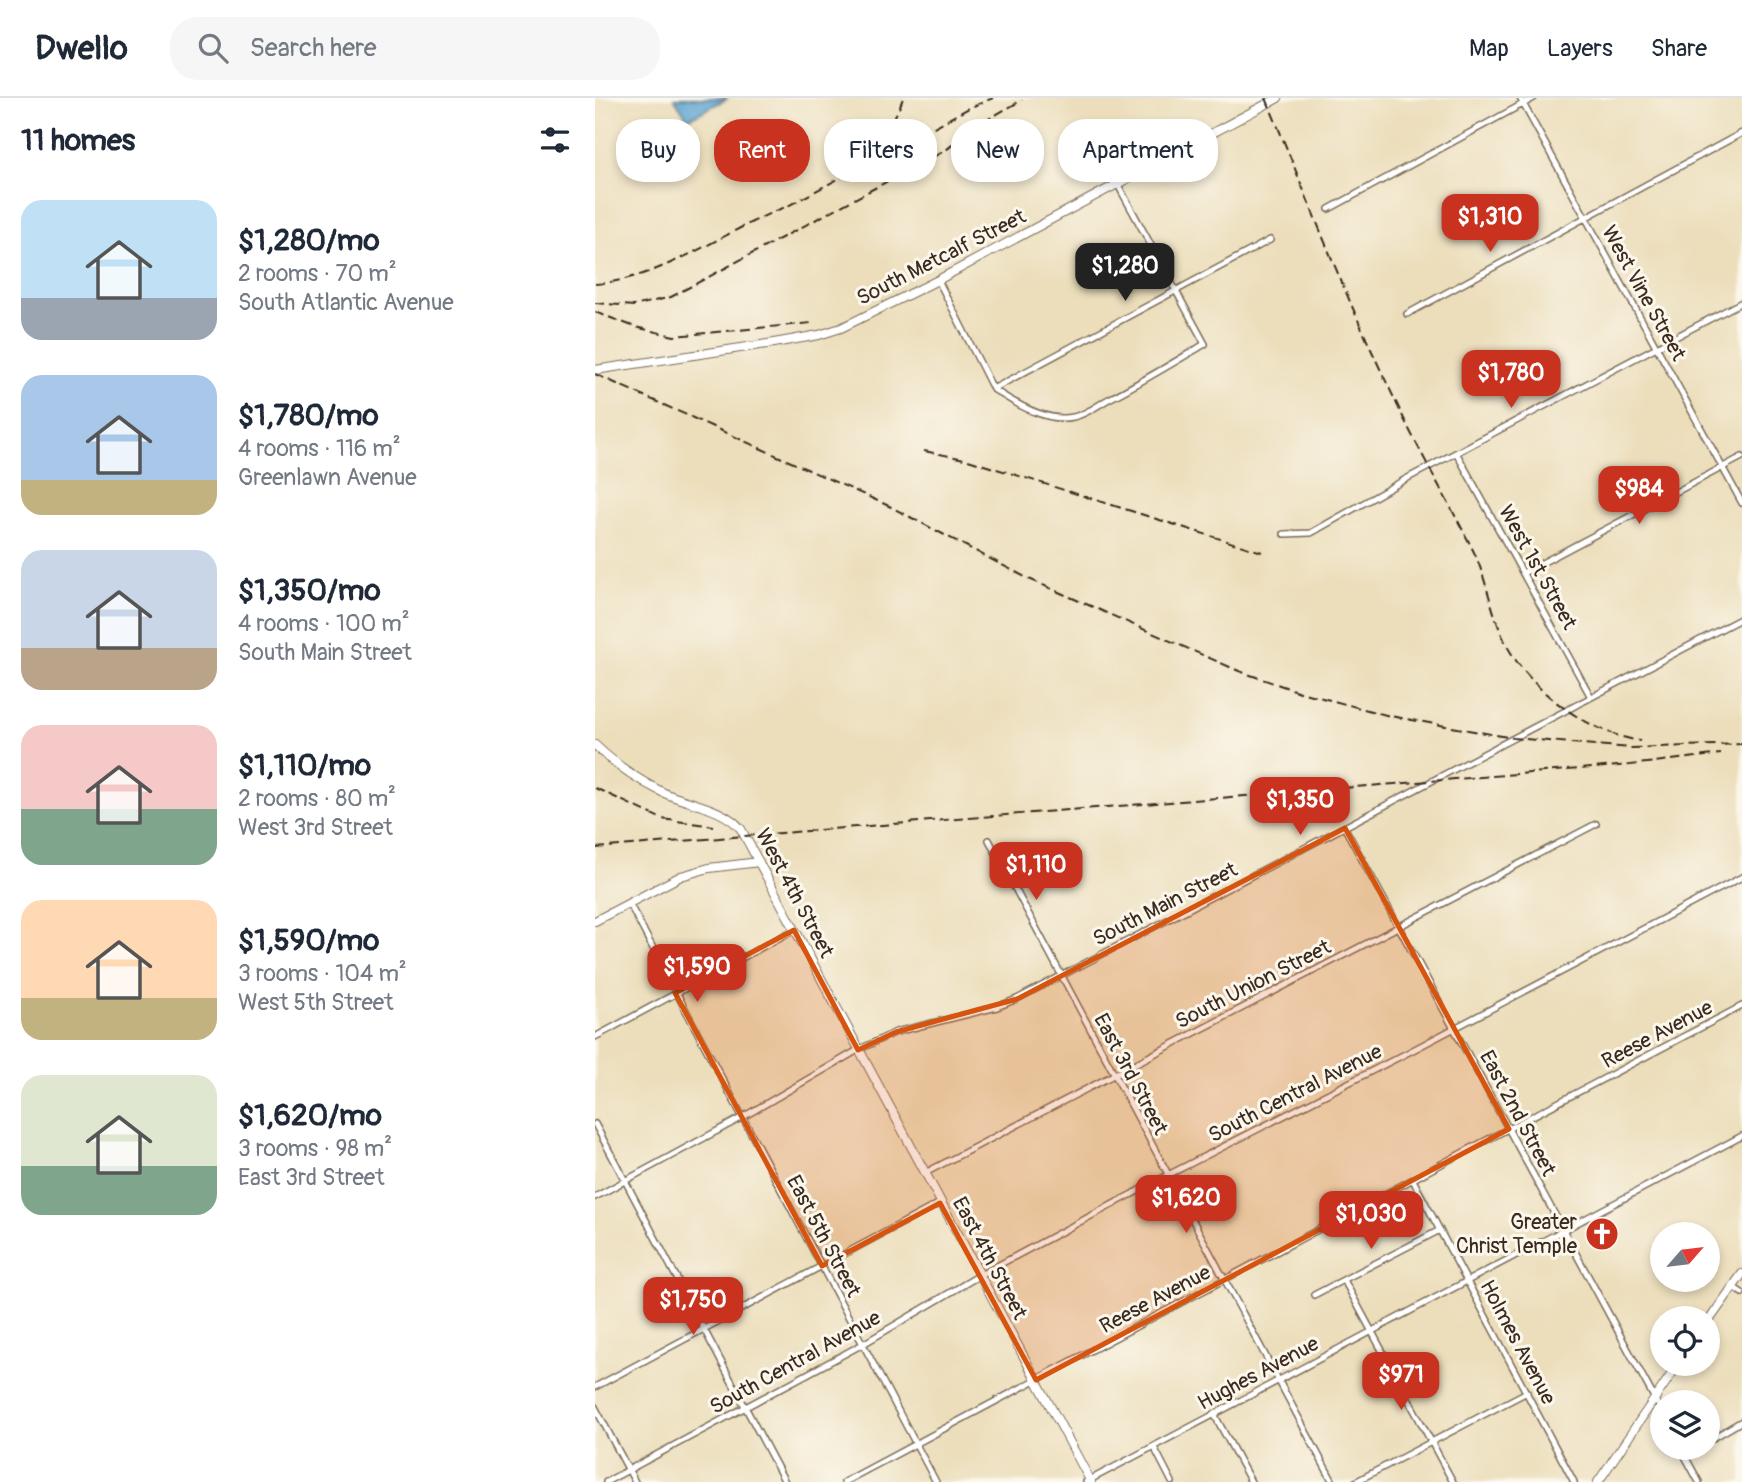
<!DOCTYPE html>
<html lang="en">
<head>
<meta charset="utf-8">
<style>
	body { margin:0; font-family:Pangolin,sans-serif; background:#f6f6f7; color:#1f2937; height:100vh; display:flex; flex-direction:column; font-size:26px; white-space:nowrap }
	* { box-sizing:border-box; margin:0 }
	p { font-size:23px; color:#747a83 }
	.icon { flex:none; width:38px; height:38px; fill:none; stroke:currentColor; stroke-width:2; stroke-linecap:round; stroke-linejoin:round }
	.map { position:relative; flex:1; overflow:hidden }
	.sheet { display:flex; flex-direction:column; background:#fff; width:595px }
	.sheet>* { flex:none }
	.guide { position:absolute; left:21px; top:21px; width:665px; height:63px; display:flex; gap:14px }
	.needle { width:46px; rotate:62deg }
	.fabs { position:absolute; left:1055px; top:1124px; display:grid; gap:14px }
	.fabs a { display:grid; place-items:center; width:70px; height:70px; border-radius:50%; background:#fff; box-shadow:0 4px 10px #0003; font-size:35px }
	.price { position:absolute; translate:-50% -60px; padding:0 16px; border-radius:14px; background:#c8321e; color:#fff; font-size:23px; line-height:46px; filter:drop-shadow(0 2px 4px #0008) }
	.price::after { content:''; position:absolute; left:50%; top:42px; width:21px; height:16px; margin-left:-10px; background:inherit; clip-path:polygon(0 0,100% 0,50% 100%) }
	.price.active { background:#222; color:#fff }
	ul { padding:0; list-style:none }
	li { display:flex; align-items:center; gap:21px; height:175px; padding:0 21px }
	li span { display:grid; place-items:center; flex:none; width:196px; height:140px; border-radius:21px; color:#555 }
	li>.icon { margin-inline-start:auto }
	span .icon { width:84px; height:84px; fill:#fffc; stroke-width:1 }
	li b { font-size:30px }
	h2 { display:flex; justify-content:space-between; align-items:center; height:84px; padding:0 21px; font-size:30px }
	.tag { padding:0 24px; border-radius:28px; background:#fff; box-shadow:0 4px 10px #0003; font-size:24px; line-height:63px }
	.tag.active { background:#c8321e; color:#fff }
	header { display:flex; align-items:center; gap:42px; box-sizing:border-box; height:98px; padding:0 35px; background:#fff; border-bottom:2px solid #e0e1e3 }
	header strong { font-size:33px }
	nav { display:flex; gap:38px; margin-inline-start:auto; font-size:24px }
	.search { width:490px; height:63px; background:#f6f6f7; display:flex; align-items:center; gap:18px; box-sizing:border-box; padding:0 24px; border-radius:28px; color:#747a83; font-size:26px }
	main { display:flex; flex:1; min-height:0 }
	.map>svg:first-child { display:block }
	.water { fill:#59a2d0; stroke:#4a6677; stroke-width:2 }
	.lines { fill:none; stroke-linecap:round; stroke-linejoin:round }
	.street-casing { stroke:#796955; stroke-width:8 }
	.secondary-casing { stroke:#796955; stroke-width:10 }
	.street { stroke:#fff; stroke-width:5 }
	.secondary { stroke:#fff; stroke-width:8 }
	.rail { stroke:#3b2a1e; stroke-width:2; stroke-dasharray:10 5; stroke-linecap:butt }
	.marked { fill:#d7540e; fill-opacity:0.2; stroke:#d7540e; stroke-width:5; stroke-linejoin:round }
	.labels { text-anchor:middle; stroke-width:6; stroke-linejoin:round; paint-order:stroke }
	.street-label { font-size:21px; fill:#3b2a1e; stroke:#fbf7ec }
	.poi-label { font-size:21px; fill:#3b2a1e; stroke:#fbf7ec; text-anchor:end }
</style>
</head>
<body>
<header>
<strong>Dwello</strong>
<div class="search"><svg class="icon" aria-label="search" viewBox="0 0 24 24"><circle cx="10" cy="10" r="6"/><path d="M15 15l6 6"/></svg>Search here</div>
<nav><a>Map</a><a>Layers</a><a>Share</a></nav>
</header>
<main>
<section class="sheet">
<h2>11 homes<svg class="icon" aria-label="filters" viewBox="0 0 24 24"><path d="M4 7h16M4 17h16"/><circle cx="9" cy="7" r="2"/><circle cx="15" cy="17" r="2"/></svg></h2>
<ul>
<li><span style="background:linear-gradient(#bfe0f5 70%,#9aa5b1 0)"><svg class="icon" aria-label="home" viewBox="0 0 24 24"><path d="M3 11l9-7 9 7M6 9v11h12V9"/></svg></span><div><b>$1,280/mo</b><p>2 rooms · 70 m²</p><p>South Atlantic Avenue</p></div></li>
<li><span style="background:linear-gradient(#a9c7e8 75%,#c2b280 0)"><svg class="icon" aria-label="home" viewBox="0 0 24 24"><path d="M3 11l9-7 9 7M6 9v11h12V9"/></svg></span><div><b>$1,780/mo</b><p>4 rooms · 116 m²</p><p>Greenlawn Avenue</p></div></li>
<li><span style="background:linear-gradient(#c9d6e8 70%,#b9a48a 0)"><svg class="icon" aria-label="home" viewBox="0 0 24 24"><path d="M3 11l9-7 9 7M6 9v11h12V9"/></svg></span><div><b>$1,350/mo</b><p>4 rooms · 100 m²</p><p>South Main Street</p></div></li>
<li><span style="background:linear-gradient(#f6c9c9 60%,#7fa58c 0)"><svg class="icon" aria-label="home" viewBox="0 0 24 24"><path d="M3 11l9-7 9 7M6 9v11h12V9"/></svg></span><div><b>$1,110/mo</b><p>2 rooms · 80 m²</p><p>West 3rd Street</p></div></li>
<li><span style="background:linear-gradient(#ffd9b3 70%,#c2b280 0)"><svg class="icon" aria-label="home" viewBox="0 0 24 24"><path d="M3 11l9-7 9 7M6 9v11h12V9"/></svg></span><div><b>$1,590/mo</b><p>3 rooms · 104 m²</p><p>West 5th Street</p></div></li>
<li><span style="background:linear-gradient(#dfe7d0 65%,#7fa58c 0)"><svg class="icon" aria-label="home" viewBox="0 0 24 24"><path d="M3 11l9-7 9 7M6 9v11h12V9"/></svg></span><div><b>$1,620/mo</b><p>3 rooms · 98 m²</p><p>East 3rd Street</p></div></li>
</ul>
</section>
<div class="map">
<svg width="1147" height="1384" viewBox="0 0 1147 1384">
	<rect width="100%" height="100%" fill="#fbf7ec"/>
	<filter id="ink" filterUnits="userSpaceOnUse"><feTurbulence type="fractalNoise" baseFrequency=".0143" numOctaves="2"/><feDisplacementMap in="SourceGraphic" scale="14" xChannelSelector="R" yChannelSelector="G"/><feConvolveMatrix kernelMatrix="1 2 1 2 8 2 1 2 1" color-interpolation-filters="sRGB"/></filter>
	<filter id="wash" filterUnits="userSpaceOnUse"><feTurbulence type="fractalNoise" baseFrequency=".00686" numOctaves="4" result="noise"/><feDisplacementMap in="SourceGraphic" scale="28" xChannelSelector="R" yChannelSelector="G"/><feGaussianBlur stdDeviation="1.57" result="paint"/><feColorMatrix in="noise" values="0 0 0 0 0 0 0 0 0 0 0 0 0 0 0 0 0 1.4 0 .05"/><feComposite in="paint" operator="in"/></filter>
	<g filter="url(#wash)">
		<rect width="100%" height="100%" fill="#ecdebb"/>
		<path class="water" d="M79,0H133L93,21Z"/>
	</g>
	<g filter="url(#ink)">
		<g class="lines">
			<defs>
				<path id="street" d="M925,0L1147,405
					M734,111L939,0
					M343,182L398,291C419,305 452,325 478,319C490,317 502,308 512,302C545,285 578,265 610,246L522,85
					M812,216L1147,35
					M398,291L675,142
					M862,356L996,599
					M689,436L716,435L811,381L1147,204
					M928,475L1147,359
					M750,730L1068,1316
					M394,742L738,1384
					M34,805L341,1384
					M0,939L199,832
					M0,1026L190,1384
					M330,1075L1001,726
					M818,1082L979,1384
					M0,1099L148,1019L263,952L301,934L402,909L422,901L1147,520
					M749,1182L858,1384
					M1138,1189L1147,1195
					M719,1197L845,1132
					M0,1289L345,1105
					M0,1309L40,1384
					M619,1316L656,1384
					M1113,1343L1147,1323
					M559,1349L577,1384
					M1085,1349L1104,1384
					M1089,1356L1102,1349
					M11,1384L268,1246L385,1177L573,1077L814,954L1147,779
					M249,1384L867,1055L1147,908
					M491,1384L1147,1038
					M760,1384L932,1294"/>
				<path id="secondary" d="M0,272L179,245L224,237L246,230L343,182L683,0
					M0,647C20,666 43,682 67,694C92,706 128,709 146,731L496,1384
					M0,823L86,778L114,770L164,764
					M1113,1224L1147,1176
					M1003,1384L1084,1265"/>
			</defs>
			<use href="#street" class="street-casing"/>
			<use href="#secondary" class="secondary-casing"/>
			<use href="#street" class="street"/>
			<use href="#secondary" class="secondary"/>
			<path class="rail" d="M671,0C713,101 752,204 800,302C823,352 851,399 876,448C895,485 896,526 920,561C947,601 998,635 1045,643
				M254,65C278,49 299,27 308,0
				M0,186C71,180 128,133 193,108L374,10L398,0
				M0,205L39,208L76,199L351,52L381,28L427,2
				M0,214L40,229L79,238L217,225
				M0,276L294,408L434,481L644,573L705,594L795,618L918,640L1036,650L1147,646
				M329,353L370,361L667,454
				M0,690L67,721L119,728
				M0,750L1035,667L1126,656"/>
		</g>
	</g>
	<path class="marked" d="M750,730L914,1031L441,1282L345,1105L227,1168L80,895L199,832L263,952L301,934L422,901Z"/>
	<defs>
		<symbol id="church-disc" viewBox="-11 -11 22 22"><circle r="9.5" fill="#c8321e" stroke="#fbf7ec"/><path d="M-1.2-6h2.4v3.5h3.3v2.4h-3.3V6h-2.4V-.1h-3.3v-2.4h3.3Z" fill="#fff"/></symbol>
	</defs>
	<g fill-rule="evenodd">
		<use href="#church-disc" x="988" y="1117" width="38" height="38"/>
	</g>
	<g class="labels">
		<g class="street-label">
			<text transform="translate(346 159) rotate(-27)" y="7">South Metcalf Street</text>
			<text transform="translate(1049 195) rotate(61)" y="7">West Vine Street</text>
			<text transform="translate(943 469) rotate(61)" y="7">West 1st Street</text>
			<text transform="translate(200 795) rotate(62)" y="7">West 4th Street</text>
			<text transform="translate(570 806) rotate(-27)" y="7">South Main Street</text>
			<text transform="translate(658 886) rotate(-27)" y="7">South Union Street</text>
			<text transform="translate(1062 936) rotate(-28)" y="7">Reese Avenue</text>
			<text transform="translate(536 976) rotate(62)" y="7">East 3rd Street</text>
			<text transform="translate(700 995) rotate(-27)" y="7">South Central Avenue</text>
			<text transform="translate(923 1015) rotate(62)" y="7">East 2nd Street</text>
			<text transform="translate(229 1138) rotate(62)" y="7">East 5th Street</text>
			<text transform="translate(395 1160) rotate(62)" y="7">East 4th Street</text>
			<text transform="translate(560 1201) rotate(-28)" y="7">Reese Avenue</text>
			<text transform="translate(923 1244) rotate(62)" y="7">Holmes Avenue</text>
			<text transform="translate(200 1264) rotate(-29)" y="7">South Central Avenue</text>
			<text transform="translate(663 1275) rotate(-28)" y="7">Hughes Avenue</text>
		</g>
		<g class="poi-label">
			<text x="982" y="1131">Greater<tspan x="982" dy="24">Christ Temple</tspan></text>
		</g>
	</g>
</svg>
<div class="fabs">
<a><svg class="needle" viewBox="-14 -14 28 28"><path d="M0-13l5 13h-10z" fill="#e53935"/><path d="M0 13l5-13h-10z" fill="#747a83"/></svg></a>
<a><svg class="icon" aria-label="locate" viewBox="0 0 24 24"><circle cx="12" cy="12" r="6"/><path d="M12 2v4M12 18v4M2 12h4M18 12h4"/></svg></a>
<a><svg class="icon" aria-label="layers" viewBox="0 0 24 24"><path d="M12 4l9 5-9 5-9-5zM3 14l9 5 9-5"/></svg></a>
</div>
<b class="price" style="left:895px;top:156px">$1,310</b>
<b class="price active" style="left:530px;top:205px">$1,280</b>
<b class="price" style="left:916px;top:312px">$1,780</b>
<b class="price" style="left:1044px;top:428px">$984</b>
<b class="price" style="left:705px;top:739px">$1,350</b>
<b class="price" style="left:441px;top:804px">$1,110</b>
<b class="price" style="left:102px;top:906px">$1,590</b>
<b class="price" style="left:591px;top:1137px">$1,620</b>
<b class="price" style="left:776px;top:1153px">$1,030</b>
<b class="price" style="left:98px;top:1239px">$1,750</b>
<b class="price" style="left:806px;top:1314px">$971</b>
<div class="guide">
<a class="tag">Buy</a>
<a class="tag active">Rent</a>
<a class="tag">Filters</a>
<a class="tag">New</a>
<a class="tag">Apartment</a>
</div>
</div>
</main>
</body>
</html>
